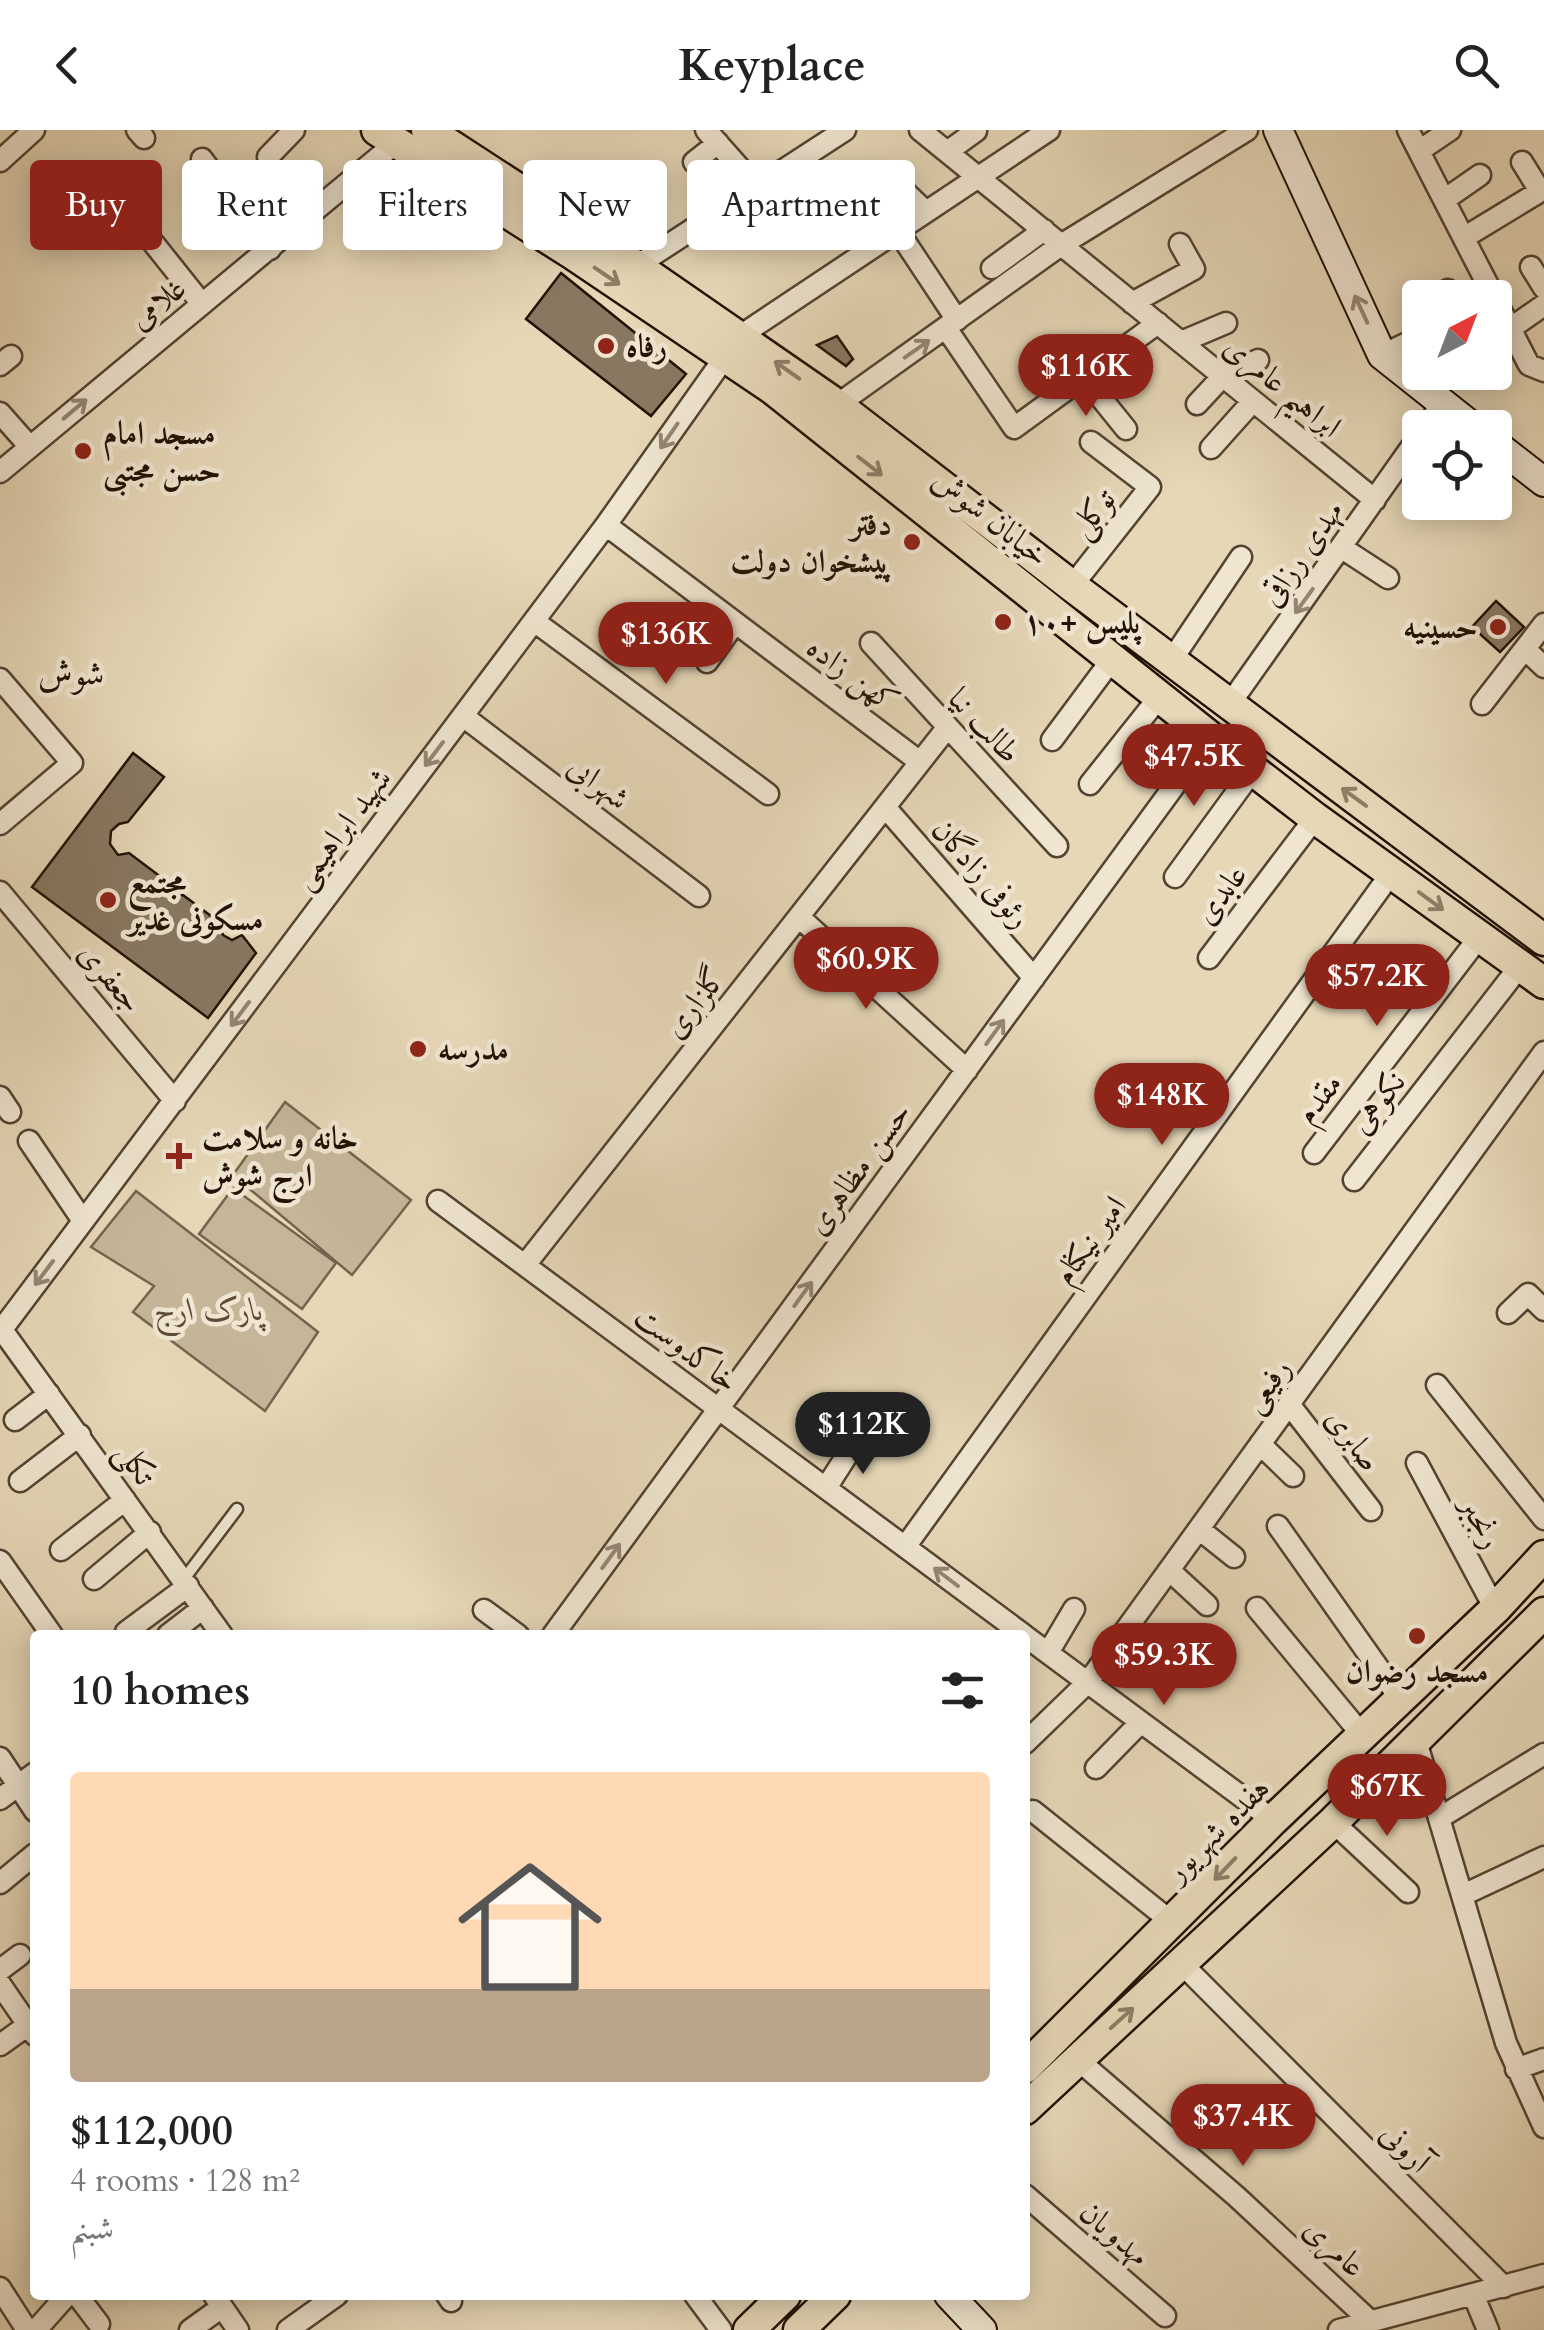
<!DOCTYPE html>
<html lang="en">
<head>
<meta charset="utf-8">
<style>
	body { margin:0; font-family:Cardo,Amiri,serif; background:#f6f6f6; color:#222; height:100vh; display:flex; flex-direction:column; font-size:38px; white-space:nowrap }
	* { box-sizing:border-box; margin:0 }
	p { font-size:32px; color:#767676 }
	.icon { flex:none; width:55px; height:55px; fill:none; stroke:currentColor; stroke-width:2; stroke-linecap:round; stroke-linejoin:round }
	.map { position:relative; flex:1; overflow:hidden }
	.sheet { position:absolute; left:30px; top:1500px; width:1000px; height:670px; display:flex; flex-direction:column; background:#fff; border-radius:10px; box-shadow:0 5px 25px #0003 }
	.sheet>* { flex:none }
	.hud { position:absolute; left:30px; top:30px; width:1000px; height:90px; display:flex; gap:20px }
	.needle { width:65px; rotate:42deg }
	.buttons { position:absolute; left:1402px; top:150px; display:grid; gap:20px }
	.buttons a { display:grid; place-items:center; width:110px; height:110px; border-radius:10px; background:#fff; box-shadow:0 5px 25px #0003; font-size:50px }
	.price { position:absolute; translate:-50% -85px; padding:0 22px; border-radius:35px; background:#8f2418; color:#fff; font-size:32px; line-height:65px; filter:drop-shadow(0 2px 5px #0008) }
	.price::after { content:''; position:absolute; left:50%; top:60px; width:30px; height:22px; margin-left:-15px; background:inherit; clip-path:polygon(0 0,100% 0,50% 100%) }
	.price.current { background:#222; color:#fff }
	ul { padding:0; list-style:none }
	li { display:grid; align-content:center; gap:20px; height:530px; padding:0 40px }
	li+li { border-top:2px solid #e0e0e0 }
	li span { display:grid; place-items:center; height:310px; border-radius:10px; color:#555 }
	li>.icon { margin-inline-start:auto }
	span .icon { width:180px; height:180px; fill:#fffc; stroke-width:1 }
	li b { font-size:42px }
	h2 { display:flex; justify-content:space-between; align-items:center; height:120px; padding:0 40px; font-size:42px }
	.chip { padding:0 35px; border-radius:10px; background:#fff; box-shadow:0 5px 25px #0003; font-size:35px; line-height:90px }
	.chip.current { background:#8f2418; color:#fff }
	header { display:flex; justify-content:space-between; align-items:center; height:130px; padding:0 40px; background:#fff; font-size:45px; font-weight:700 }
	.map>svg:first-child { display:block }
	.green { fill:#c5b699; stroke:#74644f; stroke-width:2.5 }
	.building { fill:#887862; stroke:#221205; stroke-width:2.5 }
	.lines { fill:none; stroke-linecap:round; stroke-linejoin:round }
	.lane-casing { stroke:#534332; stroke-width:15 }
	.street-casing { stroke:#534332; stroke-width:25 }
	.secondary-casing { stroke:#221205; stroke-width:32 }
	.primary-casing { stroke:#221205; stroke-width:35 }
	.lane { stroke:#efe5d0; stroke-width:10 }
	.street { stroke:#efe5d0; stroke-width:20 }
	.secondary { stroke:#efe5d0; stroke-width:28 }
	.primary { stroke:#e6d7b7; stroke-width:30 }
	.oneway { stroke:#8e7e67 }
	.oneway2 { stroke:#938675 }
	.poi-dot { fill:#8f2418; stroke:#efe5d0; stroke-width:4 }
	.labels { text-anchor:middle; stroke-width:9; stroke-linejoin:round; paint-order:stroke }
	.street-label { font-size:32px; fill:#221205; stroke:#efe5d0 }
	.poi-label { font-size:32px; font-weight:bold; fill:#221205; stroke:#efe5d0; text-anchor:start }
	.park-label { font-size:32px; font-style:italic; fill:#5b4b39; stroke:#efe5d0 }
	.neighbourhood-label { font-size:35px; fill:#221205; stroke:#efe5d0 }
</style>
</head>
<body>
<header><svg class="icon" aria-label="back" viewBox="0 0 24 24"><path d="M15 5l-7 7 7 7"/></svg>Keyplace<svg class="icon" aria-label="search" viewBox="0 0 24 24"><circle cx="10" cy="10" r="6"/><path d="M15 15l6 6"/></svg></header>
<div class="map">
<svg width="1544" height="2200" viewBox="0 0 1544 2200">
	<rect width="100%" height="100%" fill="#e6d7b7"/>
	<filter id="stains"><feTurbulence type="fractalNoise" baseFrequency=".002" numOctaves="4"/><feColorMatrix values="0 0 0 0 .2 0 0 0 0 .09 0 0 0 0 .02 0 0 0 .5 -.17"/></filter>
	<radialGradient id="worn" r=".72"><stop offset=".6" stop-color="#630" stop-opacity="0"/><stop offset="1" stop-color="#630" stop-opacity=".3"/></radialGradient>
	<path class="green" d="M285,972L411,1070L352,1145L233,1045Z
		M233,1058L336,1133L302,1179L199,1104Z
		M136,1061L318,1202L265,1281L133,1182L154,1156L91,1117Z"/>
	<path class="building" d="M561,143L686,244L651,286L526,189Z
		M837,206L853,229L846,236L817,215Z
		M1496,471L1524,497L1500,522L1472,497Z
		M133,623L164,647L128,692L119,694L111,701L110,714L118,725L129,723L165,750V766L183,765L219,792L223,805L232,810L242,805L256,823L208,888L32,757Z"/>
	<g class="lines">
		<defs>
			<path id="lane" d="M184,1449L237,1379"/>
			<path id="street" d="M137,0L144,8
				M706,0L785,89
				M920,0L1375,370
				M1408,0L1529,235L1544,241
				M1419,21L1450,0
				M947,22L976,1
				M268,27L294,0
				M202,29L270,119
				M0,31L34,0
				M694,32L718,13
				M1522,32L1540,61
				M901,58L926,82
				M115,65L202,174
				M1444,70L1480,45
				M898,101L957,190
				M1465,107L1544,59
				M636,136L845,0
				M1531,137L1544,158
				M992,138L1044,100
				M1448,160L1452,168
				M1132,173L1194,139L1180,114
				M946,198L1014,298L1158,193
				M1511,198L1544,175
				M740,206L1049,0
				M1181,212L1226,193
				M1382,225L1420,207
				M1067,226L1126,299
				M0,235L11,226
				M1197,274L1223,246L1258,230
				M837,275L1061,115L1247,0
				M0,283L30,317
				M1426,298L1442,273
				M1211,318L1253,271
				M0,342L397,12
				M606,395L920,632
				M1342,418L1388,448
				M1072,456L1150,357L1091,312
				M534,491L768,664
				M871,513L1057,716
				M1525,519L1544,537
				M1171,531L1241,427
				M707,532L735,493
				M0,549L72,633L0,694
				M1482,574L1544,494
				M1229,575L1420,305
				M463,586L699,766
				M1052,610L1113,528
				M1090,654L1160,566
				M885,677L1034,848
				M1175,747L1253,640
				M0,762L175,971
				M799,787L967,940
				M1209,828L1315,688
				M0,967L10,982
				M29,1011L83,1091
				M1314,1023L1480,806
				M1354,1050L1520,836
				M438,1071L1024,1505
				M525,1135L947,598
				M1508,1183L1528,1164L1544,1180
				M0,1197L222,1505
				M0,1202L606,395L725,227
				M1437,1255L1544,1389
				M1289,1274L1371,1380
				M15,1290L49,1264
				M1260,1314L1293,1346
				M1417,1333L1495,1479
				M20,1351L80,1305
				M826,1358L858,1308
				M1278,1396L1401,1570
				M1199,1399L1234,1427
				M905,1417L1392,742
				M61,1420L125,1370
				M0,1431L52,1505
				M1169,1440L1207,1475
				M94,1449L150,1402
				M1257,1478L1363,1606
				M484,1480L518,1505
				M126,1502L188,1456
				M168,1505L203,1478
				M553,1505L1210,607
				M1025,1506L1273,1690
				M1048,1523L1074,1479
				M1416,1611L1506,1913L1544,1997
				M1025,1613L1088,1552L1544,922
				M0,1628L35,1681
				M1096,1638L1141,1592
				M0,1669L35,1643
				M1033,1681L1173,1793
				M1441,1687L1544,1624
				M1333,1692L1408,1762
				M0,1753L35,1724
				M1463,1765L1544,1727
				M1182,1834L1504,2157
				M0,1840L20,1825
				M0,1854L35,1905
				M0,1915L28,1895
				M1077,1929L1237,2067L1371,2192
				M1516,1939L1544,1929
				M1025,2065L1165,2186
				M0,2158L27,2200
				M1473,2164L1488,2200
				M77,2165L99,2194
				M214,2165L238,2200
				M447,2165L451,2171
				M695,2165L721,2200
				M36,2200L67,2165
				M190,2200L222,2177
				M288,2200L337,2165
				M1339,2200L1544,2145"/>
			<path id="secondary" d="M1278,0L1382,225L1474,298
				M1495,314L1544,352
				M949,2165L982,2200"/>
			<path id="primary" d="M377,0L573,124L773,259L1210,607L1315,688L1544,853
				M427,0L636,136L837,275L1072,456L1544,810
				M1025,1938L1273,1690L1495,1479L1544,1426
				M1025,1979L1333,1692L1544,1483
				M749,2200L785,2165
				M799,2200L835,2165"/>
		</defs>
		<use href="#lane" class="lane-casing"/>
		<use href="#street" class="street-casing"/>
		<use href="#secondary" class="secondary-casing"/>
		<use href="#primary" class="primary-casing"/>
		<use href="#lane" class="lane"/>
		<use href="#street" class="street"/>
		<use href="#secondary" class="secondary"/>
		<use href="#primary" class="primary"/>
	</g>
	<defs><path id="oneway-shaft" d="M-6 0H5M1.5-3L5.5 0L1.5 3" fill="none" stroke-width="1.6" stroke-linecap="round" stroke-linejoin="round" transform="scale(2.5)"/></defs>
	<g class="oneway">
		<use href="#oneway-shaft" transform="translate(607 146) rotate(34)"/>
		<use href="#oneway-shaft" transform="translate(787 240) rotate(-145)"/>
		<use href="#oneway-shaft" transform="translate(870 336) rotate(38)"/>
		<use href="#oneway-shaft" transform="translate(1354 667) rotate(-144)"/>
		<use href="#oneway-shaft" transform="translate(1431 771) rotate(36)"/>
		<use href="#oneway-shaft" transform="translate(1225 1739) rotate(134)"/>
		<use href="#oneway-shaft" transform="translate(1122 1888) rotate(-42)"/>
	</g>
	<g class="oneway2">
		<use href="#oneway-shaft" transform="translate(1361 179) rotate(-115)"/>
		<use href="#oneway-shaft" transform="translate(917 219) rotate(-35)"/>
		<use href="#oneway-shaft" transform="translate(75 279) rotate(-40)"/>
		<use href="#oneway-shaft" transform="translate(669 306) rotate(125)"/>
		<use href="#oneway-shaft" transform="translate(1304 471) rotate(126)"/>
		<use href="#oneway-shaft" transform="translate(434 624) rotate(127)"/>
		<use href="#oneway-shaft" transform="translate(240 884) rotate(127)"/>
		<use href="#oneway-shaft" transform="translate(995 902) rotate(-54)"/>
		<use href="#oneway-shaft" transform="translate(44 1143) rotate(127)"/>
		<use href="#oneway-shaft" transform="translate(803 1164) rotate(-54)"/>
		<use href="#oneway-shaft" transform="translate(611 1426) rotate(-54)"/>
		<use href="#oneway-shaft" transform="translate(946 1447) rotate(-143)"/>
	</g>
	<g class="poi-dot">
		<circle cx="606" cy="216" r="10"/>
		<circle cx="83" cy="321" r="10"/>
		<circle cx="912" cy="412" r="10"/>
		<circle cx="1003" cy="492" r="10"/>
		<circle cx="1498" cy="497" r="10"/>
		<circle cx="108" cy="770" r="10"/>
		<circle cx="418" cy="919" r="10"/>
		<path d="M174 1011h10v10h10v10h-10v10h-10v-10h-10v-10h10z"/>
		<circle cx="1417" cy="1506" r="10"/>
	</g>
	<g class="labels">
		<g class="street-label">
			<text transform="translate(157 173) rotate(-39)" y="11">غلامی</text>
			<text transform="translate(1283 256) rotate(39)" y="11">ابراهیم عامری</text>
			<text transform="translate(1092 383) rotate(-52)" y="11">توکلی</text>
			<text transform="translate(991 387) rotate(38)" y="11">خیابان شوش</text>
			<text transform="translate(1301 423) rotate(-55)" y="11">مهدی رزاقی</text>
			<text transform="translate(853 544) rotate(37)" y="11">کهن زاده</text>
			<text transform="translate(985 595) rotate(47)" y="11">طالب نیا</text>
			<text transform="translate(599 652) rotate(37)" y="11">شهرابی</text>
			<text transform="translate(341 698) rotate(-53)" y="11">شهید ابراهیمی</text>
			<text transform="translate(982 743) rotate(49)" y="11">رئوفی زادگان</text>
			<text transform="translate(1220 764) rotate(-53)" y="11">عابدی</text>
			<text transform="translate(111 847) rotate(50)" y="11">جعفری</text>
			<text transform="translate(694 872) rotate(-52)" y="11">گلزاری</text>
			<text transform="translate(1318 968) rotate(-52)" y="11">مقدم</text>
			<text transform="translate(1377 972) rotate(-52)" y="11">نکوهی</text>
			<text transform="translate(858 1038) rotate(-54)" y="11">حسن مظاهری</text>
			<text transform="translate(1089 1110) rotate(-54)" y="11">امیر نیکنام</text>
			<text transform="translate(687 1218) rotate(37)" y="11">خاکدوست</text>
			<text transform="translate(1266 1255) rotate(-54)" y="11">رفیعی</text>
			<text transform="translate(1354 1309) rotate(53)" y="11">صابری</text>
			<text transform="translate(136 1333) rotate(55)" y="11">تکلی</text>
			<text transform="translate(1482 1392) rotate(62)" y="11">رنجبر</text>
			<text transform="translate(1217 1699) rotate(-45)" y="11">هفده شهریور</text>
			<text transform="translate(1406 2017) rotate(45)" y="11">آرونی</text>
			<text transform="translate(1115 2103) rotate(41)" y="11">مهدویان</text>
			<text transform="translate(1335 2117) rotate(43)" y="11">عامری</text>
		</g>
		<g class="poi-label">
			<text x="626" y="227">رفاه</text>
			<text x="103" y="314">مسجد امام<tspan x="103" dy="37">حسن مجتبی</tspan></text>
			<text x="892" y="405" text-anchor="end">دفتر<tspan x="892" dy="37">پیشخوان دولت</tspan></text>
			<text x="1023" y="503">پلیس +۱۰</text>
			<text x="1478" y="508" text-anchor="end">حسینیه</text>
			<text x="128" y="763">مجتمع<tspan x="128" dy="37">مسکونی غدیر</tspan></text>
			<text x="438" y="930">مدرسه</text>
			<text x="202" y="1019">خانه و سلامت<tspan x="202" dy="37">ارج شوش</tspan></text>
			<text x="1417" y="1552" text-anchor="middle">مسجد رضوان</text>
		</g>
		<g class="park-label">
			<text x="209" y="1190">پارک ارج</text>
		</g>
		<g class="neighbourhood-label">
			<text x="71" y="555">شوش</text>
		</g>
	</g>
	<rect width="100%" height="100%" filter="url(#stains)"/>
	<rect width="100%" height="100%" fill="url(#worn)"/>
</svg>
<div class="buttons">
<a><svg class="needle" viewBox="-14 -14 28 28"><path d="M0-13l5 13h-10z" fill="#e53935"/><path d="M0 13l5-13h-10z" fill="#767676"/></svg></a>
<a><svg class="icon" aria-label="locate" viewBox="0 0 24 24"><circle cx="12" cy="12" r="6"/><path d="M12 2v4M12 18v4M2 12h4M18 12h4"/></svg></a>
</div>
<b class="price" style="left:1086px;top:289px">$116K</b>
<b class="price" style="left:666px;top:557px">$136K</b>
<b class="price" style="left:1194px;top:679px">$47.5K</b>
<b class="price" style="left:866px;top:882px">$60.9K</b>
<b class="price" style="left:1377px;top:899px">$57.2K</b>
<b class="price" style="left:1162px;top:1018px">$148K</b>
<b class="price current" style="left:863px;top:1347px">$112K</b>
<b class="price" style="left:1164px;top:1578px">$59.3K</b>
<b class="price" style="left:1387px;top:1709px">$67K</b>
<b class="price" style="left:1243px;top:2039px">$37.4K</b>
<div class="hud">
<a class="chip current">Buy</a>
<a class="chip">Rent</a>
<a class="chip">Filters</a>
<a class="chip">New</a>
<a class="chip">Apartment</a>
</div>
<section class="sheet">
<h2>10 homes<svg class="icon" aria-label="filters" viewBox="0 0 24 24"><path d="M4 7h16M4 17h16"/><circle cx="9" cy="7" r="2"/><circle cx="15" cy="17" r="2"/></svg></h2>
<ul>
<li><span style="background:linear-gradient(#ffd9b3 70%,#b9a48a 0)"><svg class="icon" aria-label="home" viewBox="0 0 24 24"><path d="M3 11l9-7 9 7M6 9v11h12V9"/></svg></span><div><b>$112,000</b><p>4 rooms · 128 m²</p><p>شبنم</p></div></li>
</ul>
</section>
</div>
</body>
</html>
